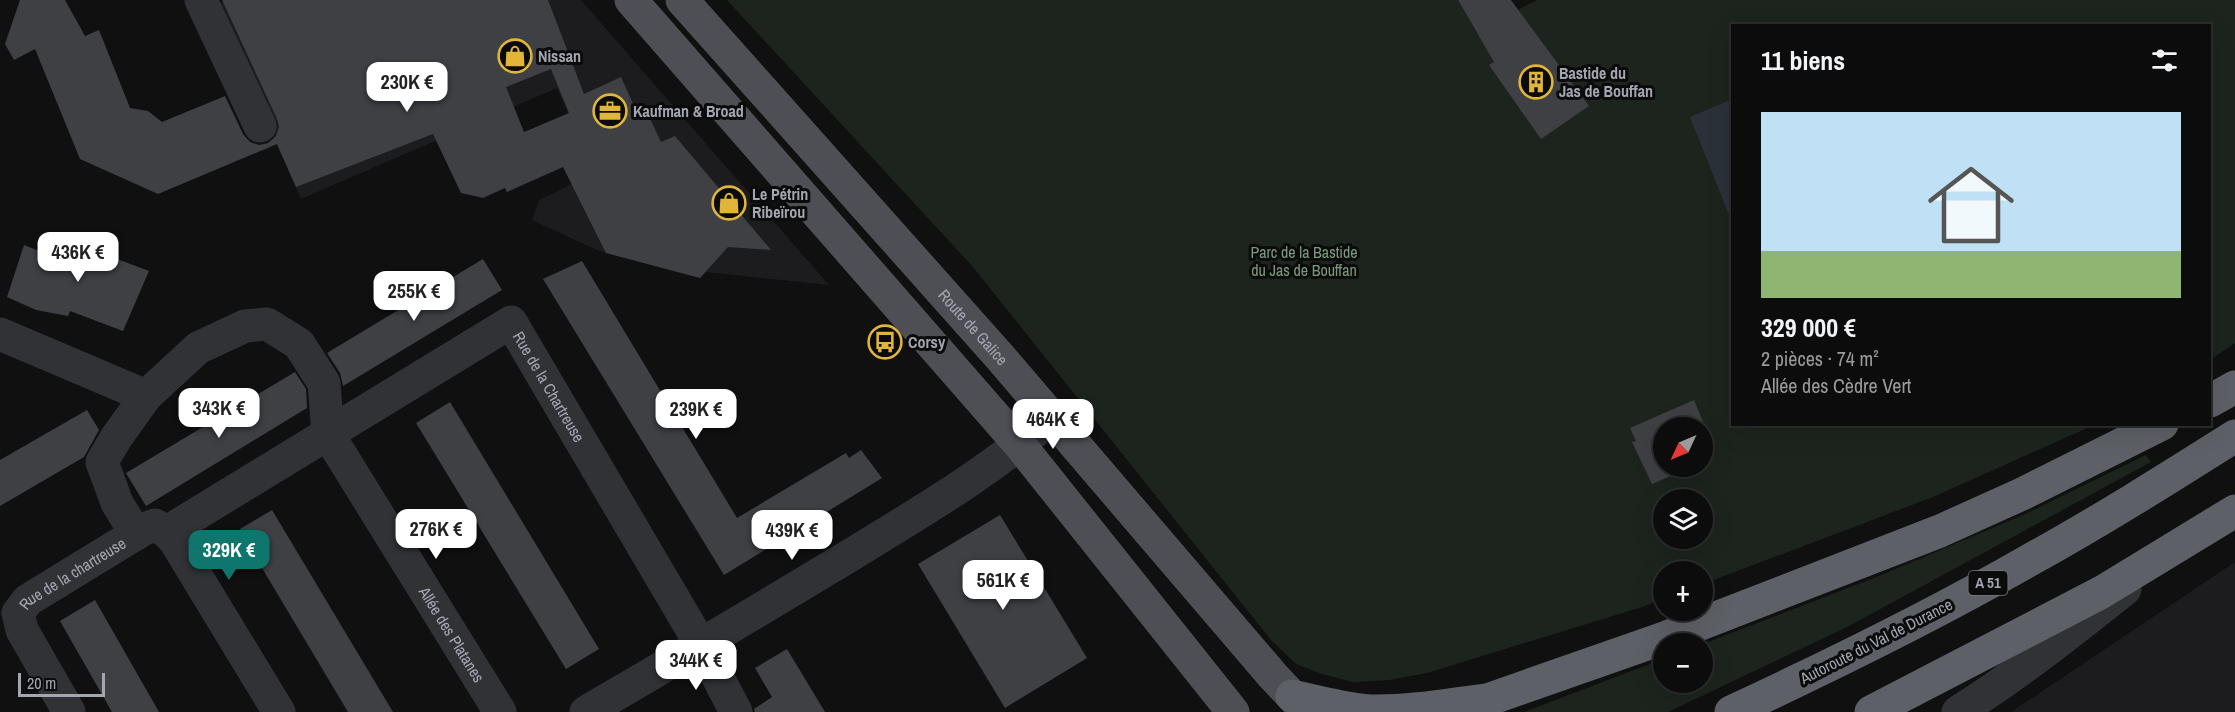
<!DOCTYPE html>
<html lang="fr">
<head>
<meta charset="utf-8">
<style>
	body { margin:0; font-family:"Archivo Narrow",sans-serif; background:#151516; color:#f1f3f6; height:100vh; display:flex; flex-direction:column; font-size:22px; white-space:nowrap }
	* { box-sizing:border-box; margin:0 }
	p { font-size:20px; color:#9a9b9d }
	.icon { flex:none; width:33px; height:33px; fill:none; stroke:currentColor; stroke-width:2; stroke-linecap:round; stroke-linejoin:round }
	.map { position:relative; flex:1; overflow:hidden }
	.details { position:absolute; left:1731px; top:24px; width:480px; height:402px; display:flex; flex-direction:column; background:#0c0c0d; border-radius:0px; box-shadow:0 6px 24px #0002,0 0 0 2px #2c2c2e }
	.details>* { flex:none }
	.needle { width:39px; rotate:226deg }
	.buttons { position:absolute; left:1653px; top:417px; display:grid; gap:12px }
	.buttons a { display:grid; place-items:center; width:60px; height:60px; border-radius:50%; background:#0c0c0d; box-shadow:0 6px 24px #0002,0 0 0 2px #2c2c2e; font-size:30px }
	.scale { position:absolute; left:18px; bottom:15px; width:87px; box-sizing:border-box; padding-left:6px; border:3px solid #a3a6b1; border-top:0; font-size:16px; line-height:21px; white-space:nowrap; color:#a3a6b1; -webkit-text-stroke:4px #0b0b0c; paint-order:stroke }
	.price { position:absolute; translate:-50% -51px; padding:0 14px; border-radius:12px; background:#fff; color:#222; font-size:20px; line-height:39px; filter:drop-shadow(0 2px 3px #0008) }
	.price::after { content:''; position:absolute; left:50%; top:36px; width:18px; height:14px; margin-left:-9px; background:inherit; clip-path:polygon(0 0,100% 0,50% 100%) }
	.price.selected { background:#0f766e; color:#fff }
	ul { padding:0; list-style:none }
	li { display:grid; align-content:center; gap:12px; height:318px; padding:0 30px }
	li+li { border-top:2px solid #2c2c2e }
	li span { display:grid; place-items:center; height:186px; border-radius:0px; color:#555 }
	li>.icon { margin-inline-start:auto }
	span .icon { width:108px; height:108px; fill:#fffc; stroke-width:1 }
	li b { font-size:26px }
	h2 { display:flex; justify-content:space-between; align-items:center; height:72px; padding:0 30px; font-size:26px }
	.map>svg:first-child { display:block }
	.built { fill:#1c1c1e }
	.green { fill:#1d241e; fill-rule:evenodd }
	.water { fill:#2b3139 }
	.building { fill:#3f4044; fill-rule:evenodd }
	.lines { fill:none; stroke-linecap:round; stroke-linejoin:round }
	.minor { stroke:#313236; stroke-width:33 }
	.major { stroke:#4e4f55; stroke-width:33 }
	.highway { stroke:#5e6067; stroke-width:33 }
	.labels { text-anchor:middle; stroke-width:6; stroke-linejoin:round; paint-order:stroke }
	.shield { fill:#0b0b0c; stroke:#757880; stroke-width:1.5 }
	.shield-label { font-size:15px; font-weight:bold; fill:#a3a6b1 }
	.poi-label { font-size:16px; font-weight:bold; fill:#a3a6b1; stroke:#0b0b0c; text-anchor:start }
	.park-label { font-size:16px; fill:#7b9b7f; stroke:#0b0b0c }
	.street-label { font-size:16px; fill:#a3a6b1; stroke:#0b0b0c }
</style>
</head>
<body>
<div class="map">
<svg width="2235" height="712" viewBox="0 0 2235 712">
	<rect width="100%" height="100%" fill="#101011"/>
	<path class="built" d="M226,0H581L829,285L706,272L700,278L599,251L532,220L539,200L594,173L557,88L301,199L215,6Z
		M2235,562V712H2011Z"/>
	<path class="green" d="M727,0H1458L1478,35L1495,22L1537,0H2235V343L2210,360V26H1732V424L2094,425L1933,497L1703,584L1702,572H1664L1663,599L1642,607L1427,673L1389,680L1353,682L1322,674L1296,664L1271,640L973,267ZM1664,428H1702V466H1664ZM1664,500H1702V538H1664Z
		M2146,455L2151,462L1847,627L1668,712H1524L1663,659L1664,682H1702L1703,644L1879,576L2023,515Z"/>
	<path class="water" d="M1728,101L1732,111V222L1690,117Z"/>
	<path class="building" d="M20,0H65L85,36L99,30L130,108L148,111L162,122L225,96L243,134L250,142L259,145L268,143L276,136L279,127L277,119L222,0H548L584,94L621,77L636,110L644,106L661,142L675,136L771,250L728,247L700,278L606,253L563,167L507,192L505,188L483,198L461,193L433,134L296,187L277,144L158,194L80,159L35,49L14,60L5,44ZM551,69L569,113L524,132L506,87Z
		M1458,0H1511L1589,106L1541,139L1489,65L1494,62Z
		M59,237L149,271L123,331L70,311L68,316L36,310L7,297L24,245L52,256Z
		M483,259L502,290L343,386L340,373L327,353Z
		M582,261L737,518L846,453L849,458L861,450L882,478L724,575L543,279Z
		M295,372L306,389L307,408L146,506L126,473Z
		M1694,400L1705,427L1664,428V466H1675L1678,473L1652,484L1632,442L1636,441L1630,428Z
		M450,402L599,649L566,669L416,423Z
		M87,410L99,430L84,457L0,506V460Z
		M272,510L393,712H348L256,558L240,529Z
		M1000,515L1087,658L1005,708L918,564Z
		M95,600L159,712H112L60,621Z
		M787,649L825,712H755L754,709L772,697L755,668Z"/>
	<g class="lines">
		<g class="minor">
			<path d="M201,0L260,126"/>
			<path d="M0,334L146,396"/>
			<path id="s1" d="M167,532L511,322L701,645L736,712"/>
			<path id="s2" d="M136,534L117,503L102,462L116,438L146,396L198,348L245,326L267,324L299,344L324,383L328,434L500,712"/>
			<path id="s3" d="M69,712L22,630L18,613L28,600L144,529L155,525L167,532L175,541L279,712"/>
			<path d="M586,712C674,661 761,609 849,556C919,513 990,472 1052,417"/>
			<path d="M1958,712C2017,675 2071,632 2125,589"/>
		</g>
		<g class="major">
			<path d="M631,0L1020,445L1233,712"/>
			<path id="s4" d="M682,0L1000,357L1273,676L1307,712"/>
		</g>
		<path class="highway" d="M2210,401L2235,387
			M1292,696C1318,702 1343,709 1370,711C1407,712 1448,705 1485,700
			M1462,712L1490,699L1667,637L1940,531L2022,494L2162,424
			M1731,712C1832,665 1932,616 2028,561C2099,522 2167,479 2235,436
			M1871,712L2102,592L2235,511"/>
	</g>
	<defs>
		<symbol id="shop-ring" viewBox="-11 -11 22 22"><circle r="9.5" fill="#0b0b0c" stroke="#e0b539" stroke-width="1.5"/><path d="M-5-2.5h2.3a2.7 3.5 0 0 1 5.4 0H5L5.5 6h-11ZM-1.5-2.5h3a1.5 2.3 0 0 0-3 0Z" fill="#e0b539"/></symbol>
		<symbol id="building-ring" viewBox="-11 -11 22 22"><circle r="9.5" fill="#0b0b0c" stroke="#e0b539" stroke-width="1.5"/><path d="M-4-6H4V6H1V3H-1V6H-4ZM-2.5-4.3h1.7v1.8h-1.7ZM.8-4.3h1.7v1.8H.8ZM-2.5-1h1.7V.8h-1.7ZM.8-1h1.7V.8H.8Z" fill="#e0b539"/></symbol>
		<symbol id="office-ring" viewBox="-11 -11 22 22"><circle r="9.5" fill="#0b0b0c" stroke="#e0b539" stroke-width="1.5"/><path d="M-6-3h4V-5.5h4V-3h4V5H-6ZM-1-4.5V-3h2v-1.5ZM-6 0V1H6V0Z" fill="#e0b539"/></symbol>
		<symbol id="bus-ring" viewBox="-11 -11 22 22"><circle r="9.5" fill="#0b0b0c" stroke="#e0b539" stroke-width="1.5"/><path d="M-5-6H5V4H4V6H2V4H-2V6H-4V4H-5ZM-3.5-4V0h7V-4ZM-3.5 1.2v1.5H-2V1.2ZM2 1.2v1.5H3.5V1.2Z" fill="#e0b539"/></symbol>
	</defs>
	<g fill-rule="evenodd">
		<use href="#shop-ring" x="496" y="37" width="38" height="38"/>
		<use href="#building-ring" x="1517" y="63" width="38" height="38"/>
		<use href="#office-ring" x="591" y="92" width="38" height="38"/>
		<use href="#shop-ring" x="710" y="184" width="38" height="38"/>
		<use href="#bus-ring" x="866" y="323" width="38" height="38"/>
	</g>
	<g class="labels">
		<rect class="shield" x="1968.5" y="571" width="39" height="24" rx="4.5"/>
		<g class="shield-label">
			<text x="1988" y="588">A 51</text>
		</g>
		<g class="poi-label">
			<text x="538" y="62">Nissan</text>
			<text x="1559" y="79">Bastide du<tspan x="1559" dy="18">Jas de Bouffan</tspan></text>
			<text x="633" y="117">Kaufman &amp; Broad</text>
			<text x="752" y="200">Le Pétrin<tspan x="752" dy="18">Ribeïrou</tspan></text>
			<text x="908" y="348">Corsy</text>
		</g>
		<g class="park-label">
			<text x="1304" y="258">Parc de la Bastide<tspan x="1304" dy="18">du Jas de Bouffan</tspan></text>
		</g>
		<g class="street-label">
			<text dy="6" stroke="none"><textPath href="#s4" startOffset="438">Route de Galice</textPath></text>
			<text dy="6" stroke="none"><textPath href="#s1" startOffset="478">Rue de la Chartreuse</textPath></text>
			<text dy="6" stroke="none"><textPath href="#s3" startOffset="180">Rue de la chartreuse</textPath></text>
			<text dy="6" stroke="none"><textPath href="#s2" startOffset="675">Allée des Platanes</textPath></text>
			<text transform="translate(1876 641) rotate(-27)" y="6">Autoroute du Val de Durance</text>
		</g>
	</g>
</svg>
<div class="buttons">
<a><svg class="needle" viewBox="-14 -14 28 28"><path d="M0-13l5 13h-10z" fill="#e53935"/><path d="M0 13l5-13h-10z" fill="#9a9b9d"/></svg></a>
<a><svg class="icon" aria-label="layers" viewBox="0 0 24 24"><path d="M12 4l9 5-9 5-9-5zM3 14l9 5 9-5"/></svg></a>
<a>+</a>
<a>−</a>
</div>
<div class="scale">20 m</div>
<b class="price" style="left:407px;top:113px">230K €</b>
<b class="price" style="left:78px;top:283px">436K €</b>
<b class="price" style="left:414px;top:322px">255K €</b>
<b class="price" style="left:219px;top:439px">343K €</b>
<b class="price" style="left:696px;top:440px">239K €</b>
<b class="price" style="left:1053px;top:450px">464K €</b>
<b class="price" style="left:436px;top:560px">276K €</b>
<b class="price" style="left:792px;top:561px">439K €</b>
<b class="price selected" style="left:229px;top:581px">329K €</b>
<b class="price" style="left:1003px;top:611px">561K €</b>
<b class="price" style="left:696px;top:691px">344K €</b>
<section class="details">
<h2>11 biens<svg class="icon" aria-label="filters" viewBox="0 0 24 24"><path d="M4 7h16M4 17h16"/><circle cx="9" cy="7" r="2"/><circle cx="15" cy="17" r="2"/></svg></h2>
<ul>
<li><span style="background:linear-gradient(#bfe0f5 75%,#8fb573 0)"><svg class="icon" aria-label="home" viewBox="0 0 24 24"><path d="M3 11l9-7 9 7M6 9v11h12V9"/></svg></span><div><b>329 000 €</b><p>2 pièces · 74 m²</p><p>Allée des Cèdre Vert</p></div></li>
</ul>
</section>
</div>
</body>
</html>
